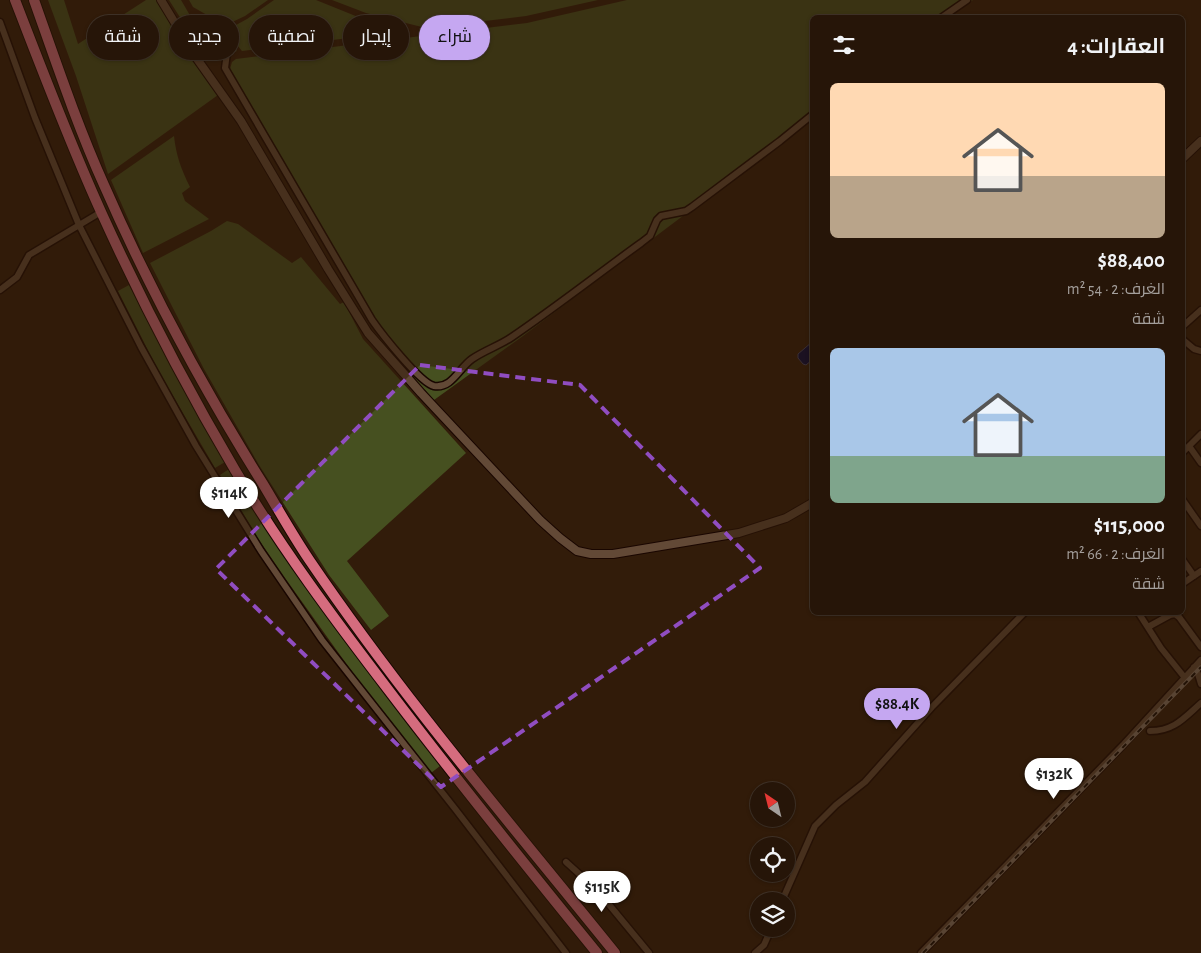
<!DOCTYPE html>
<html lang="ar">
<head>
<meta charset="utf-8">
<style>
	body { margin:0; font-family:"Alegreya Sans",Cairo,sans-serif; background:#322216; color:#f1f3f6; direction:rtl; height:100vh; display:flex; flex-direction:column; font-size:19px; white-space:nowrap }
	* { box-sizing:border-box; margin:0 }
	p { font-size:16px; color:#a49f9c }
	.icon { flex:none; width:28px; height:28px; fill:none; stroke:currentColor; stroke-width:2; stroke-linecap:round; stroke-linejoin:round }
	.map { position:relative; flex:1; overflow:hidden; direction:ltr }
	.side { position:absolute; left:810px; top:15px; width:375px; height:600px; display:flex; flex-direction:column; background:#261508; border-radius:8px; box-shadow:0 1px 4px #0004,0 0 0 1px #423429; direction:rtl }
	.side>* { flex:none }
	.guide { position:absolute; left:15px; top:15px; width:475px; height:45px; direction:rtl; display:flex; gap:10px }
	.needle { width:32px; rotate:325deg }
	.controls { position:absolute; left:750px; top:782px; display:grid; gap:10px }
	.controls a { display:grid; place-items:center; width:45px; height:45px; border-radius:50%; background:#261508; box-shadow:0 1px 4px #0004,0 0 0 1px #423429; font-size:25px }
	.price { position:absolute; translate:-50% -42px; padding:0 11px; border-radius:18px; background:#fff; color:#222; font-size:16px; line-height:32px; filter:drop-shadow(0 1px 2px #0008) }
	.price::after { content:''; position:absolute; left:50%; top:30px; width:15px; height:11px; margin-left:-8px; background:inherit; clip-path:polygon(0 0,100% 0,50% 100%) }
	.price.on { background:#c5a7f1; color:#111 }
	ul { padding:0; list-style:none }
	li { display:grid; align-content:center; gap:10px; height:265px; padding:0 20px }
	li span { display:grid; place-items:center; height:155px; border-radius:8px; color:#555 }
	li>.icon { margin-inline-start:auto }
	span .icon { width:90px; height:90px; fill:#fffc; stroke-width:1 }
	li b { font-size:21px }
	h2 { display:flex; justify-content:space-between; align-items:center; height:60px; padding:0 20px; font-size:21px }
	.chip { padding:0 18px; border-radius:22px; background:#261508; box-shadow:0 1px 4px #0004,0 0 0 1px #423429; font-size:18px; line-height:45px }
	.chip.on { background:#c5a7f1; color:#111 }
	.map>svg:first-child { display:block }
	.green { fill:#465020 }
	.water { fill:#00063e; stroke:#444467 }
	.lines { fill:none; stroke-linecap:round; stroke-linejoin:round }
	.minor-casing { stroke:#190600; stroke-width:9 }
	.tertiary-casing { stroke:#190600; stroke-width:10 }
	.trunk-casing { stroke:#190600; stroke-width:12 }
	.minor { stroke:#624936; stroke-width:6 }
	.tertiary { stroke:#624936; stroke-width:8 }
	.trunk { stroke:#d56c7e; stroke-width:10 }
	.rail-casing { stroke:#887667; stroke-width:4 }
	.rail { stroke:#130904; stroke-width:2; stroke-dasharray:5.5; stroke-linecap:butt }
	.marked { fill:none; stroke:#904dc1; stroke-width:4; stroke-dasharray:10 6; stroke-linejoin:round }
</style>
</head>
<body>
<div class="map">
<svg width="1201" height="953" viewBox="0 0 1201 953">
	<rect width="100%" height="100%" fill="#321c0a"/>
	<path class="green" d="M48,0H64L78,44L146,0H156L218,95L108,174L76,76Z
		M169,0H181L202,36L195,41Z
		M189,0H268L245,16L228,24L225,22L221,23L193,7Z
		M274,0H316L363,19L407,31L242,51L232,39L236,36L232,30L236,25L247,19Z
		M332,0H598L526,16L426,28L366,13Z
		M627,0H973L947,17L812,18V119L523,336L434,400L380,338L361,310L275,157L230,69L232,62L236,59L527,23Z
		M222,34L237,51C228,55 219,48 213,40Z
		M174,136C176,155 181,169 190,187L182,193L185,201L209,219L143,253L111,180Z
		M227,221L238,224L292,263L301,257L340,304L344,302L363,339L466,453L347,561L389,616L371,630L329,575L259,465L204,369L150,263L211,231Z
		M129,285L179,382L225,462L215,468L159,372L118,291Z
		M229,469L328,619L440,766L431,773L360,683L285,578L259,540L220,475Z"/>
	<path class="water" d="M812,342V360L806,365L803,364L798,358V354Z"/>
	<g class="lines">
		<defs>
			<path id="minor" d="M941,18L967,0
				M0,22L35,118L79,225L141,347L196,446L261,551L322,640L456,810L566,953
				M227,53L225,68L372,320C381,333 420,383 434,386C452,389 459,368 472,359C485,350 499,346 512,337C556,307 598,274 641,243L650,236L657,220L661,216L686,211L692,207L780,141L812,115
				M0,290L17,277L29,255L101,212
				M1182,327L1201,310
				M1182,339L1194,349L1201,351
				M1189,446L1201,463
				M1182,453L1201,434
				M1182,499L1201,526
				M1182,559L1194,576
				M1182,584L1201,571
				M1138,612L1161,648L1185,678
				M1148,627L1170,615L1175,614L1179,617L1201,647
				M1194,667L1198,674L1201,684
				M1150,731C1174,731 1184,718 1201,703
				M566,862L597,890L649,953
				M782,901L815,826L836,805L865,782L932,707L1025,612
				M755,953L764,945L771,929
				M921,953L1124,744L1201,660"/>
			<path id="tertiary" d="M161,0L195,56L241,121L328,269L368,333L421,393L540,520L560,538L577,551L591,554H613L739,533L786,518L812,503
				M1182,159L1201,141"/>
			<path id="trunk" d="M15,0C43,72 70,144 102,214C142,302 186,387 235,470C281,548 335,620 390,692C457,780 527,867 597,953
				M34,0C56,62 77,125 104,185C149,288 203,388 263,484C278,509 293,536 310,561C403,698 511,824 615,953"/>
		</defs>
		<use href="#minor" class="minor-casing"/>
		<use href="#tertiary" class="tertiary-casing"/>
		<use href="#trunk" class="trunk-casing"/>
		<use href="#minor" class="minor"/>
		<use href="#tertiary" class="tertiary"/>
		<use href="#trunk" class="trunk"/>
		<defs>
			<path id="rail" d="M923,953L1201,667"/>
		</defs>
		<use href="#rail" class="rail-casing"/>
		<use href="#rail" class="rail"/>
	</g>
	<path d="M0 0H1201V953H0ZM420,365L580,385L760,568L441,787L216,569Z" fill="#321c0a" fill-opacity=".55" fill-rule="evenodd"/>
	<path class="marked" d="M420,365L580,385L760,568L441,787L216,569Z"/>
</svg>
<div class="controls">
<a><svg class="needle" viewBox="-14 -14 28 28"><path d="M0-13l5 13h-10z" fill="#e53935"/><path d="M0 13l5-13h-10z" fill="#a49f9c"/></svg></a>
<a><svg class="icon" aria-label="locate" viewBox="0 0 24 24"><circle cx="12" cy="12" r="6"/><path d="M12 2v4M12 18v4M2 12h4M18 12h4"/></svg></a>
<a><svg class="icon" aria-label="layers" viewBox="0 0 24 24"><path d="M12 4l9 5-9 5-9-5zM3 14l9 5 9-5"/></svg></a>
</div>
<b class="price" style="left:229px;top:519px">$114K</b>
<b class="price on" style="left:897px;top:730px">$88.4K</b>
<b class="price" style="left:1054px;top:800px">$132K</b>
<b class="price" style="left:602px;top:913px">$115K</b>
<div class="guide">
<a class="chip on">شراء</a>
<a class="chip">إيجار</a>
<a class="chip">تصفية</a>
<a class="chip">جديد</a>
<a class="chip">شقة</a>
</div>
<section class="side">
<h2>العقارات: 4<svg class="icon" aria-label="filters" viewBox="0 0 24 24"><path d="M4 7h16M4 17h16"/><circle cx="9" cy="7" r="2"/><circle cx="15" cy="17" r="2"/></svg></h2>
<ul>
<li><span style="background:linear-gradient(#ffd9b3 60%,#b9a48a 0)"><svg class="icon" aria-label="home" viewBox="0 0 24 24"><path d="M3 11l9-7 9 7M6 9v11h12V9"/></svg></span><div><b>$88,400</b><p>الغرف: 2 · 54 m²</p><p>شقة</p></div></li>
<li><span style="background:linear-gradient(#a9c7e8 70%,#7fa58c 0)"><svg class="icon" aria-label="home" viewBox="0 0 24 24"><path d="M3 11l9-7 9 7M6 9v11h12V9"/></svg></span><div><b>$115,000</b><p>الغرف: 2 · 66 m²</p><p>شقة</p></div></li>
</ul>
</section>
</div>
</body>
</html>
